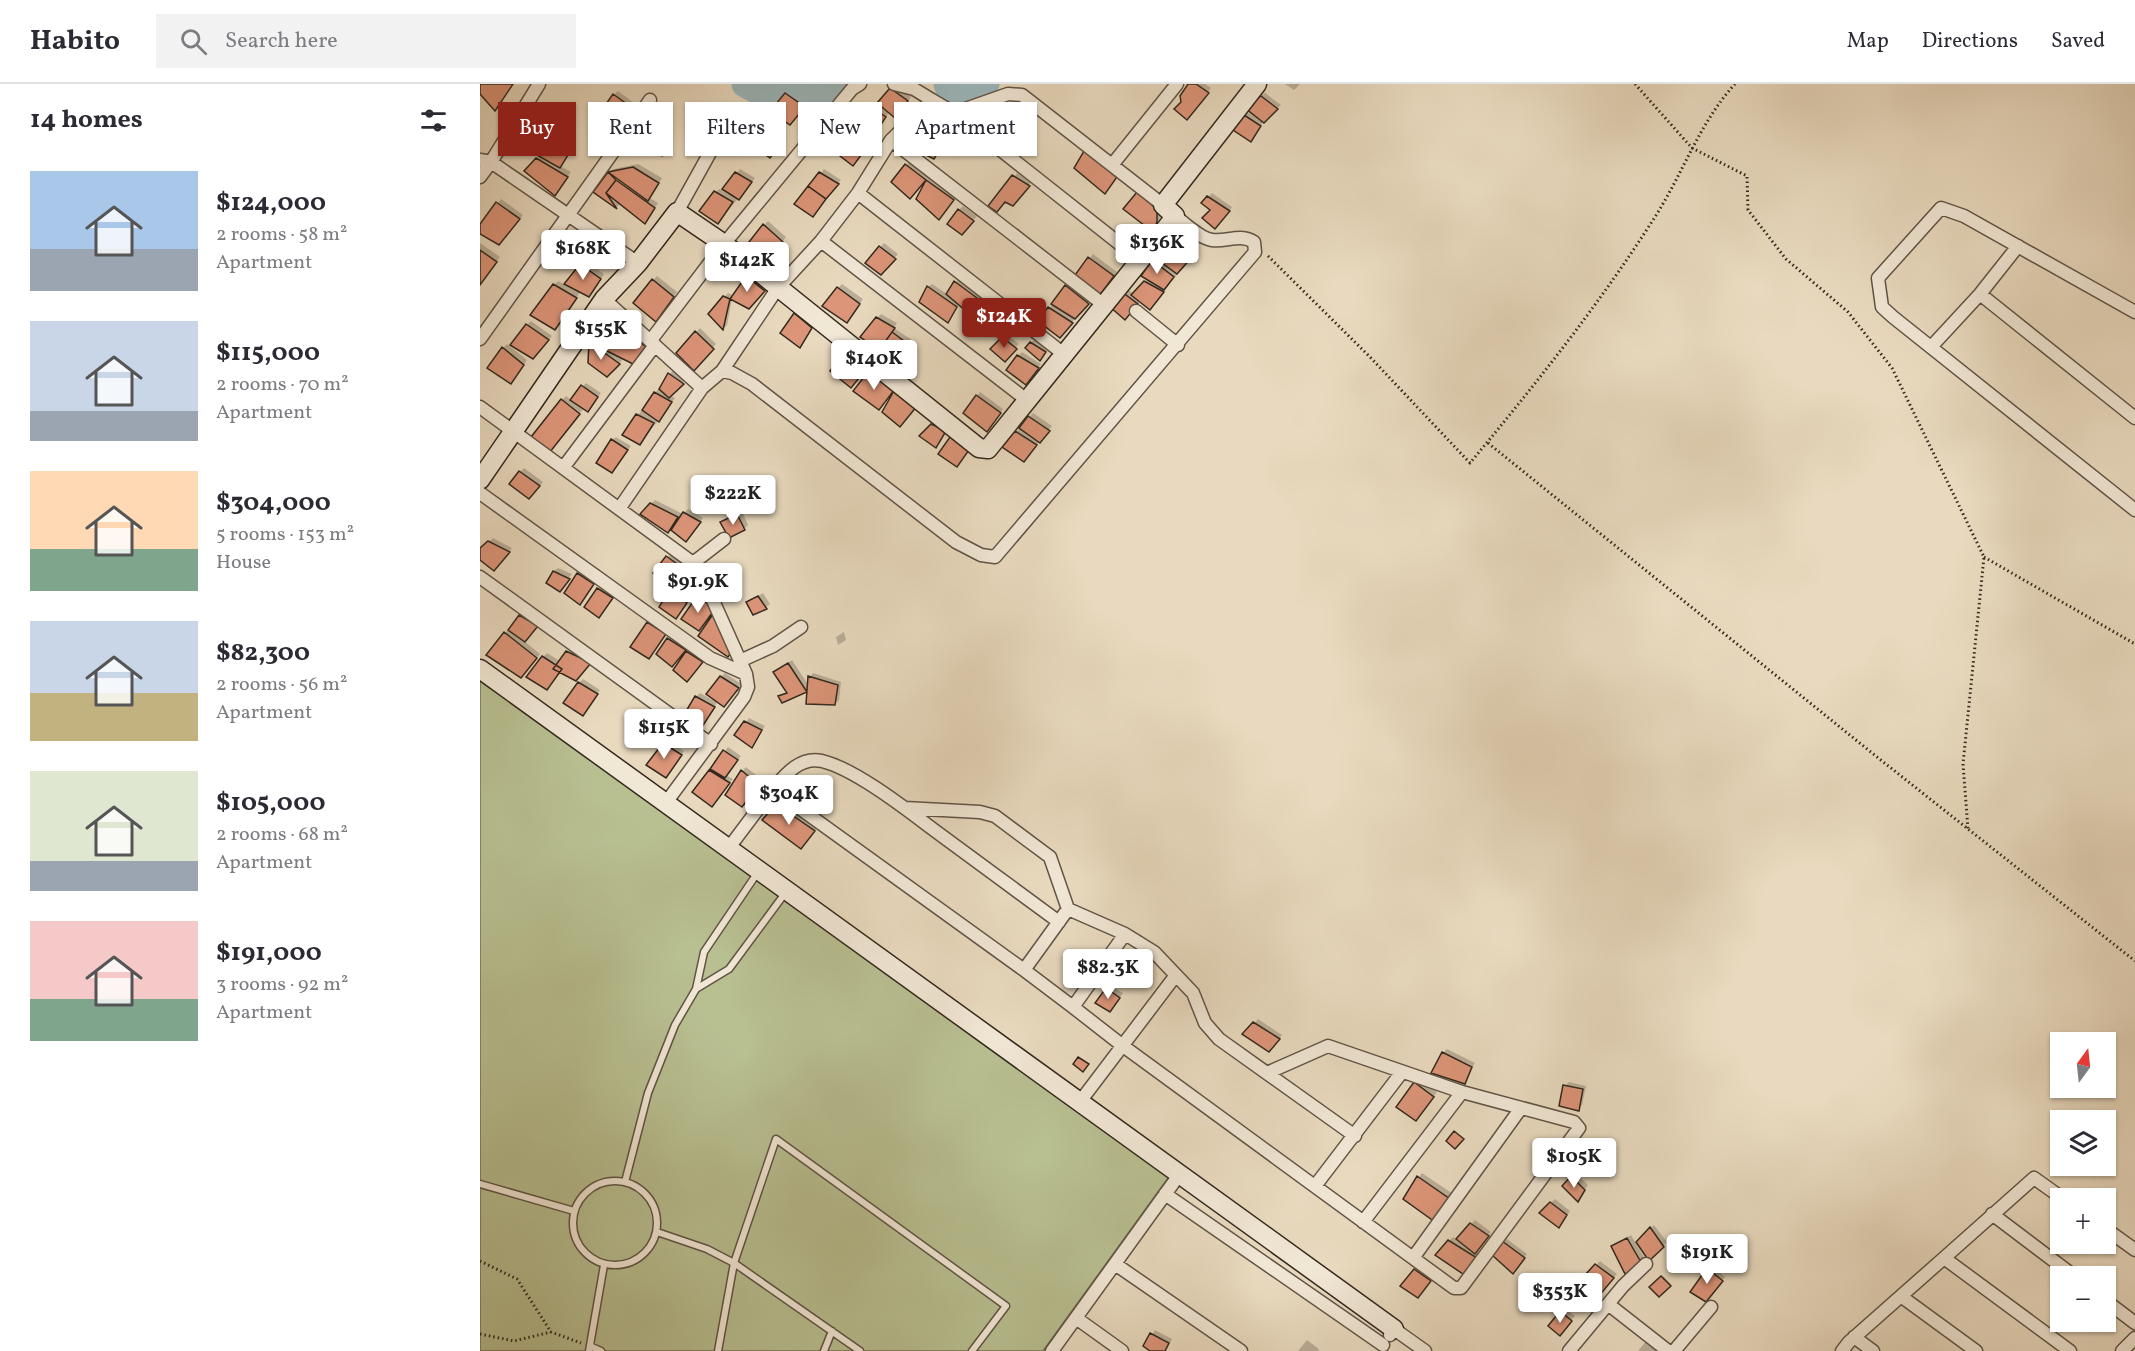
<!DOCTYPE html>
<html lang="en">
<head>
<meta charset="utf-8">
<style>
	body { margin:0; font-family:Vollkorn,serif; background:#f2f2f3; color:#2b2b33; height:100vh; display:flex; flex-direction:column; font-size:22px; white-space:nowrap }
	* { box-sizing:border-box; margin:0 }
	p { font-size:20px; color:#7c7c81 }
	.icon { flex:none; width:33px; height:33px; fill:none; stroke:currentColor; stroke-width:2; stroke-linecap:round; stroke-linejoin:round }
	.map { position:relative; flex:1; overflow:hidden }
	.panel { display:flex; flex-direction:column; background:#fff; width:480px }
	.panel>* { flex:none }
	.top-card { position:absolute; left:18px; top:18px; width:570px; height:54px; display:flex; gap:12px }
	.needle { width:39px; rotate:15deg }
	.tools { position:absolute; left:1570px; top:948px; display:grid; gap:12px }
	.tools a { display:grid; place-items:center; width:66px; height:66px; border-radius:0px; background:#fff; box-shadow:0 2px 4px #0004; font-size:30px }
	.price { position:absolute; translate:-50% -51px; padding:0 14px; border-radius:6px; background:#fff; color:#222; font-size:20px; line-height:39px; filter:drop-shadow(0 2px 3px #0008) }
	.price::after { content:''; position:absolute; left:50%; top:36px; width:18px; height:14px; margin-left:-9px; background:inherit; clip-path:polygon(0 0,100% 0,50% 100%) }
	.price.on { background:#8f2418; color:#fff }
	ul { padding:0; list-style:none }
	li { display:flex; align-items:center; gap:18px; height:150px; padding:0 30px }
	li span { display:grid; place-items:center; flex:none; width:168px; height:120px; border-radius:0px; color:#555 }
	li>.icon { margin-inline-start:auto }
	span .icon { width:72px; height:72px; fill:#fffc; stroke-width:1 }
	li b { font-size:26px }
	h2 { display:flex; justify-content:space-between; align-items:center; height:72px; padding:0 30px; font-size:26px }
	.chip { padding:0 21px; border-radius:0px; background:#fff; box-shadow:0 2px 4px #0004; font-size:21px; line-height:54px }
	.chip.on { background:#8f2418; color:#fff }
	header { display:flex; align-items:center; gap:36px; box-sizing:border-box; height:84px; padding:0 30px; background:#fff; border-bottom:2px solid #e1e1e2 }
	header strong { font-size:28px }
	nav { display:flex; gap:33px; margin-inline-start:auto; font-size:21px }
	.search { width:420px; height:54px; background:#f2f2f3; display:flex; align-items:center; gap:15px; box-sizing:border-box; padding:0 21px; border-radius:0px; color:#7c7c81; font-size:22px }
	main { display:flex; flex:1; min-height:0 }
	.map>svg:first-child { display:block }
	.green { fill:#b8bf91; stroke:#757457; stroke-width:1.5 }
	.shadow { fill:#0003 }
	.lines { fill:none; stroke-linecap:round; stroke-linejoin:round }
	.river { stroke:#9cb8bd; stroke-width:27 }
	.building { fill:#dd9579; stroke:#32281d; stroke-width:1.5 }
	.lane-casing { stroke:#605446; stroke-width:9 }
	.street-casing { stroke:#605446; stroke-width:15 }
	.secondary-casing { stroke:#32281d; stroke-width:21 }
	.path { stroke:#32281d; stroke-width:3; stroke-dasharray:1.5 3; stroke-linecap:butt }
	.lane { stroke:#f1e7d5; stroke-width:6 }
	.street { stroke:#f1e7d5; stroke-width:12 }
	.secondary { stroke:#f1e7d5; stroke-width:18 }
</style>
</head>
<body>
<header>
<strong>Habito</strong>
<div class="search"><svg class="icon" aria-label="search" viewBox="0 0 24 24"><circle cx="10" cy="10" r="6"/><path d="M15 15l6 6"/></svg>Search here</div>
<nav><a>Map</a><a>Directions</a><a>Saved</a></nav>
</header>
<main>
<section class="panel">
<h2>14 homes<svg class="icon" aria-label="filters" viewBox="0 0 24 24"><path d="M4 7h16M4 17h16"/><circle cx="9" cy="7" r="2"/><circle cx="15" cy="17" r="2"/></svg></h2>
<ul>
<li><span style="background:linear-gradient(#a9c7e8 65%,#9aa5b1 0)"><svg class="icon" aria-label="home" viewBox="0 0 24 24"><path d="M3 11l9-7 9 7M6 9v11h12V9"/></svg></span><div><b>$124,000</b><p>2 rooms · 58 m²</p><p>Apartment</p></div></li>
<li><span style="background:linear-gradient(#c9d6e8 75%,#9aa5b1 0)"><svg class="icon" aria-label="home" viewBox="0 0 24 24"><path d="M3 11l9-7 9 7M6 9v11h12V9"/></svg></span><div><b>$115,000</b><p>2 rooms · 70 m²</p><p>Apartment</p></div></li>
<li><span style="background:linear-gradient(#ffd9b3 65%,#7fa58c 0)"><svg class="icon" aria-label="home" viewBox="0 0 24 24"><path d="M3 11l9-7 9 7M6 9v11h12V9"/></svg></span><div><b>$304,000</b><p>5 rooms · 153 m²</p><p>House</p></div></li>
<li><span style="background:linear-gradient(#c9d6e8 60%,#c2b280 0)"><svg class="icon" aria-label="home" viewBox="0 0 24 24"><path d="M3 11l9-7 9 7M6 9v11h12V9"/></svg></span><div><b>$82,300</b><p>2 rooms · 56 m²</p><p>Apartment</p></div></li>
<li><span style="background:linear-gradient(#dfe7d0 75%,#9aa5b1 0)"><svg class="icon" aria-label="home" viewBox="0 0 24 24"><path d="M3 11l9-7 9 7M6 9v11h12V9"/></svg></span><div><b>$105,000</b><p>2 rooms · 68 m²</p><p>Apartment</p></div></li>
<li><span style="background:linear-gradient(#f6c9c9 65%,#7fa58c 0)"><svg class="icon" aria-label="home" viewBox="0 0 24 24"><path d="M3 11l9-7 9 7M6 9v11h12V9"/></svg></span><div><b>$191,000</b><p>3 rooms · 92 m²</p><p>Apartment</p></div></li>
</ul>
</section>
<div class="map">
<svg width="1655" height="1267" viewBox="0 0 1655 1267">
	<rect width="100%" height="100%" fill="#e9dabf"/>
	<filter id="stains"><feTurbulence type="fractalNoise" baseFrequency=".00333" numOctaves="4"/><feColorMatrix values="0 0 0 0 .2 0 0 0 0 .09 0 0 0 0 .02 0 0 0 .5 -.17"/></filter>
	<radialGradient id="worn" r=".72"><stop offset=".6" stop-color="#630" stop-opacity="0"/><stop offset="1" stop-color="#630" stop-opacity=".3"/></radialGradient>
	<path class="green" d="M0,591L691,1090L563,1267H0Z"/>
	<path class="shadow" d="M710,0H725L731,4L711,30L703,18Z
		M805,0H820L814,6Z
		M415,1L431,13L419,28L410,27L376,76L353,64L367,47L364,45L368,42L399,22L406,27L407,25L400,19Z
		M310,6L328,19L313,35L306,10Z
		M138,7L154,19L139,36L134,11Z
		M785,9L801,21L783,38L771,56L765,32L771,27V20Z
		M527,36L540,43L524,58L514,51Z
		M287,37L306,51L290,72L270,57Z
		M66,41L93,63L80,82L91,88L79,106L57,75L60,71L62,45Z
		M455,50L466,56L453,73L438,66Z
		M180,51L190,59L186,66L172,61Z
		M430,77L477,112L462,130L438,114L447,95L434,109L413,97Z
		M158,80L182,94L170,114L178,119L165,138L141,118L137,123L115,108L128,90L163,117L166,114L130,88L134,85Z
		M260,85L275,94L241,135L236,108L239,105L243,106Z
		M344,85L361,96L336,127L341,89Z
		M537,88L552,97L536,116L525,117Z
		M662,105L680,121L681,133L673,146L646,125Z
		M732,109L752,123L739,140L732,126L723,119Z
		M21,115L43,131L23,155L0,149V142Z
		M483,122L497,132L485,146L479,126Z
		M288,137L306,153L291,172L284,141Z
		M692,152L715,168L674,220L660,217L649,230L631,222L647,205L654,210L668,195L663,192Z
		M0,159L20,173L0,200Z
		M404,159L418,170L401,189L387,178Z
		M613,170L637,188L624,205L597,191Z
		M105,177L124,190L113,207H101L78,240L74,201L78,197L85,201Z
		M270,189L288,203L273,220L252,215L247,241L244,244L230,230L248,209L254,212Z
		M177,192L197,208L179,232L173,196Z
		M479,194L523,227L507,243L480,219L468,237L448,203L452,200L467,210Z
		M589,199L611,215L584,248L570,224Z
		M362,200L383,215L371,233L358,204Z
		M319,226L335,240L320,262L315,230Z
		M401,230L417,239L414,244L435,258L421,275L397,234Z
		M139,234L168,259L159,275L144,274L127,292L109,279L111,259L115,255L124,254Z
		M51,237L72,252L57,269L47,241Z
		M220,244L236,260L214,285L198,269Z
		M527,250L539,260L524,276L512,265Z
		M555,255L569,264L563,271L547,263Z
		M27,260L47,276L35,294L23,264Z
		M542,268L561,280L549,295L538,272Z
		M193,286L206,295L190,311L195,314L164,355L158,331Z
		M106,299L121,309L111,322L104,324L74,362L82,316L86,312L91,316Z
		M500,308L523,325L510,342L497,312Z
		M553,329L572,342L547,373L524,362Z
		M136,353L151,362L135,383L132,356Z
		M44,384L63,398L53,410L40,388Z
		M175,416L203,430L208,425L223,434L206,456L190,444L171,420Z
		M262,427L268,441L264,445L242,438Z
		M13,454L32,464L18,481L0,474V465Z
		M191,470L224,492L200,529L191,508L195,504L188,473Z
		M78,484L92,490L83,502L74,487Z
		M102,486L117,496L104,515L86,509Z
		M122,501L135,510L123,528L106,523Z
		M222,509L238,520L203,535L218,513Z
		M283,509L290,520L286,523L267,519Z
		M44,528L60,537L44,557L60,570L45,588L25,549Z
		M364,548L366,556L358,561L356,553Z
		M192,551L208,561L196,577L178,570Z
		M91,564L113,574L96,595L63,573L67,569L80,577Z
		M211,564L225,574L211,592L195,586Z
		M312,576L329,602L330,593L333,589L361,598L359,616L355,620L329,604L300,612L307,607L295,588Z
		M245,589L261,600L248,618L238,617L223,640L216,613L220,609L236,618L241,593Z
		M103,595L120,606L106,626L99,599Z
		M269,634L285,642L272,662L256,651Z
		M188,657L204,667L190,688L184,660Z
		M248,663L261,672L246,691L253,695L235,717L230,687Z
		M266,683L282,696L266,717L262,687Z
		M301,717L338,743L324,759L285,736Z
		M631,902L643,909L634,922L627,905Z
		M778,935L802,951L793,963L765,950Z
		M967,965L995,979L984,998L963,969Z
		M938,995L957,1008L940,1031L935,999Z
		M1089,998L1106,1002L1102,1021L1098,1025L1085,1002Z
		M942,1089L973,1110L959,1133L925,1115Z
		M1095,1089L1108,1101L1101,1112L1092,1093Z
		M1075,1115L1090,1127L1079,1142L1061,1128Z
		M995,1136L1011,1148L996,1167L999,1169L987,1185L969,1157L973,1153L977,1156Z
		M1174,1141L1187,1158L1169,1174L1158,1158Z
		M1151,1151L1165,1175L1161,1179L1133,1162Z
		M1027,1155L1047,1170L1036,1184L1023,1158Z
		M1120,1177L1137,1190L1117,1213L1096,1203Z
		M1232,1181L1245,1193L1230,1213L1212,1207Z
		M939,1182L953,1192L941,1208L935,1186Z
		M1183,1192L1191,1200L1179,1211L1171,1203Z
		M1085,1224L1095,1232L1083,1246L1081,1228Z
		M675,1246L692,1255L686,1267H672L665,1261Z
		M827,1256L839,1265L838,1267H818Z
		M1167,1256L1179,1264L1177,1267H1158Z"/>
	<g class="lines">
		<path class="river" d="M265,0L282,9L297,2L348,10L362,0
			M467,0L468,3L481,8L506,0"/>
	</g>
	<path class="building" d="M0,0H33L15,27L0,10Z
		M708,0H716L729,9L707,36L694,25L701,18L700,12Z
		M410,4L428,17L415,34L397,19Z
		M305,9L325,23L310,41L290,27Z
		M133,10L151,23L136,42L119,30Z
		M781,12L798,25L784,39L765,24Z
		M394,25L406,33L386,63L362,45Z
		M764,31L781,42L771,58L753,46Z
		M522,38L538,48L524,60L511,51Z
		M282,40L303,56L290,74L268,58Z
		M61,44L90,68L80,84L46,65Z
		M361,50L385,66L373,82L351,65Z
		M450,53L463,60L454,75L436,66Z
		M175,54L188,63L182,72L170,62Z
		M604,67L637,93L625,110L594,84Z
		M56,74L88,93L75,112L44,87Z
		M425,80L446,96L430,115L411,98Z
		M153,83L179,99L168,117L128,88Z
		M128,88L136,96L126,109L137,125L113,108Z
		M255,88L272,98L259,116L242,105Z
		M339,88L359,100L346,115L328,102Z
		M532,91L550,102L533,122L525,118L517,128L508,122Z
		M136,96L175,124L165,140L126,109Z
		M446,96L474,116L459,136L436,115Z
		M328,102L346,115L333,133L314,120Z
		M234,107L253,118L238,140L219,127Z
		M657,108L677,125V138L673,148L643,125Z
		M727,112L750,127L735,145L722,134L730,126L721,119Z
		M16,118L40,135L19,161L0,150V140Z
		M478,125L494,137L482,151L467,140Z
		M283,140L303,158L287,178L265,163Z
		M687,155L712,173L697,190L674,173Z
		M399,162L416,175L401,191L385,179Z
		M0,166L17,178L0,201Z
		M608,173L634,192L620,211L595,191Z
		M672,176L694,193L684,206L661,192Z
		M100,180L121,195L109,213L84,200Z
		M266,192L285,207L269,225L250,215Z
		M172,195L194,213L176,238L153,219Z
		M474,197L520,231L507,245L466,210Z
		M664,197L684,208L670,226L651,211Z
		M73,200L97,214L75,246L50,231Z
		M585,201L609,220L595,235L571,220Z
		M447,202L477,223L468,239L439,218Z
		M357,203L380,220L367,239L342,222Z
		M642,208L658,220L645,236L629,222Z
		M243,212L250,215L243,246L228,230Z
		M568,223L593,239L580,254L558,237Z
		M314,229L332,244L320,264L300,249Z
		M524,229L533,236L518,253L510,248Z
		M396,233L415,244L399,266L380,253Z
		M134,237L166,263L155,281L109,258H120Z
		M46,240L69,256L53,275L30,261Z
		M215,247L234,265L214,287L196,269Z
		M412,248L432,263L417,281L399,266Z
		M522,253L537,265L525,278L510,265Z
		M109,258L140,280L127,293L108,279Z
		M550,258L566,268L560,277L545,264Z
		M22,263L44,281L31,300L7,284Z
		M365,268L387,284L371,304L350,287Z
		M537,271L559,284L546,301L526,286Z
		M388,288L415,305L399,326L373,307Z
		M188,289L204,300L189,314L179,305Z
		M101,301L118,313L108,328L90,316Z
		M415,305L437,322L420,343L402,328Z
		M174,308L192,318L179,338L162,326Z
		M496,311L521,329L507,348L483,329Z
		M81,315L100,330L70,368L51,353Z
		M156,330L174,339L160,361L142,351Z
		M548,332L570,347L560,359L539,344Z
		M451,340L466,347L456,364L439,352Z
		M535,347L557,361L544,378L522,363Z
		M470,353L489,366L477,383L458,370Z
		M131,355L148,366L132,389L116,379Z
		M39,387L60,402L49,415L29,400Z
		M170,419L198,433L188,449L160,430Z
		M203,428L221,438L206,458L191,446Z
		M257,430L265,446L249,454L240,438Z
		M8,457L30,468L14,487L0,476V464Z
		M186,472L221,497L209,516L173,489Z
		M73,487L90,495L80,508L66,499Z
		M97,489L114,500L100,521L84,509Z
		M117,504L133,514L119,534L104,523Z
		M189,507L207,519L196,535L179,523Z
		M217,512L235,525L219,547L201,535Z
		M278,512L287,525L273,531L266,518Z
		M233,530L254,564L248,573L218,552Z
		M39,531L58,542L45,558L28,546Z
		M167,538L186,550L169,575L150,563Z
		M24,548L57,574L41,594L6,571Z
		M187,554L206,566L192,583L176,570Z
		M86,567L111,579L96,597L73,585Z
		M206,567L223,578L207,598L193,586Z
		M62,572L82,585L67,606L46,593Z
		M308,579L327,608L302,619L298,612L307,609L293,588Z
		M240,592L259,604L244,623L226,610Z
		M328,592L358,601L355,621L326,620Z
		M98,598L118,610L103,632L83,619Z
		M215,612L235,623L220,646L202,634Z
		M264,637L282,646L272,664L254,651Z
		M183,659L202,671L186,694L166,681Z
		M243,666L258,676L245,694L230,685Z
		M229,686L250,699L232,723L212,708Z
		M261,686L279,701L262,723L245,711Z
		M296,720L335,747L321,765L282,736Z
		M626,904L640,914L630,928L615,919Z
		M773,938L800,955L789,968L762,950Z
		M962,968L992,983L985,1000L951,989Z
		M598,973L609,980L603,988L593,980Z
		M934,998L954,1013L936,1037L916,1023Z
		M1083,1001L1103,1005L1099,1027L1079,1022Z
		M974,1047L984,1055L975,1065L966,1057Z
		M937,1092L970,1115L955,1138L923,1115Z
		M1091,1092L1105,1106L1098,1118L1082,1102Z
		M1070,1118L1087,1131L1079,1144L1059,1129Z
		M990,1139L1009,1152L995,1170L976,1155Z
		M1170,1143L1184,1163L1169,1177L1156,1158Z
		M1147,1154L1162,1180L1145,1190L1131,1162Z
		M968,1156L997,1174L983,1190L955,1171Z
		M1022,1157L1045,1174L1033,1190L1012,1171Z
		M1115,1180L1134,1194L1113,1219L1094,1203Z
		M1227,1184L1243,1197L1226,1218L1210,1208Z
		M934,1185L951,1197L938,1214L920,1202Z
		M1181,1192L1191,1202L1179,1213L1169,1203Z
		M1080,1227L1092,1237L1080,1252L1068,1242Z
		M670,1249L689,1259L685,1267H670L663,1262Z"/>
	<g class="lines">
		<defs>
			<path id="lane" d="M216,905L249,885L306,808
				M93 1139a42 42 0 1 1 84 0a42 42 0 1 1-84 0Z
				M145,1098L168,1009L195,941L216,905L224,868L278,788
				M0,1100L94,1127
				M177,1148L227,1165L254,1179L380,1267
				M110,1262L121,1267
				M109,1267L124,1181
				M238,1267L254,1179L296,1055L526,1222L492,1267
				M344,1267L352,1247"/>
			<path id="street" d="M414,0L434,5L452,16
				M474,29L660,176
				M411,56L624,221
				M0,76L11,78L59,0
				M632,81L697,0
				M0,93L11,78L158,179
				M378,109L585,271
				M197,128L247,38
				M341,157L548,317
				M1500,210L1655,334
				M124,215L222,304
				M656,227L698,261
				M1655,228L1484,132L1461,124L1398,194L1402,223L1413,233L1655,426
				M0,255L170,16
				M171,256L244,160L372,5L380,0
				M1451,263L1500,210L1538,162
				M242,287L252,289L272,300L476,458L501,471L515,473L775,168L774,158C760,149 747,158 732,156C719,154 706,140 695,132
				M0,323L213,479L227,503L266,590
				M83,384L175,261
				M0,409L230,574L266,590L268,603L264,613L185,720
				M139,425L222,304L242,287L297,205L341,157L378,109L411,56L452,16L474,29L528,10L542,11L683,121
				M213,479L244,455
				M0,493L231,660
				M260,577L293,562L321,543
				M293,705C305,691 320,672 342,677C375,685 426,725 454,746C496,777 537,807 579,838
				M425,724L500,728L515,732L570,773L588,825
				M248,765L293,705L544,886
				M593,923L544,886L588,825L645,850
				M787,989L848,962L982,1008L1094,1038L1099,1044L984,1200L981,1204H974L643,962L593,923L645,850L674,868L713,909L725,939L739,955L875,1052
				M599,1019L696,891
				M835,1102L922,988
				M685,1110L903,1261
				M1512,1130L1594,1192
				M883,1138L982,1008
				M1626,1145L1655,1166
				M933,1174L1041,1024
				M1464,1174L1554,1094L1582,1114
				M635,1180L761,1267
				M1422,1213L1496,1267
				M1626,1217L1655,1239
				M1128,1220L1188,1267
				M596,1234L642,1267
				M910,1251L914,1245L945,1267
				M1374,1253L1393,1267
				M572,1267L699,1091
				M1089,1267L1143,1202L1166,1180
				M1194,1267L1231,1223
				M1362,1267L1369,1258L1464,1174L1590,1267
				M1642,1267L1655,1254"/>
			<path id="secondary" d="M0,396L124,215L158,179L197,128L244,160L499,364L508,365L691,138L695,132L683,121L777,0
				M0,585L914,1245"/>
		</defs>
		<use href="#lane" class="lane-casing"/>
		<use href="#street" class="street-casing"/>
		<use href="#secondary" class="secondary-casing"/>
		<path class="path" d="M1155,0L1212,64L1267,92L1268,126L1306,175L1368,228L1412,284L1504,473L1483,680L1488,745
			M788,172L890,273L990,379C1055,301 1118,222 1173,136C1202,92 1219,39 1255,0
			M1008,359L1397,673L1655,877
			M1504,473L1655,560
			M0,1177L37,1195L71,1248L101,1259
			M0,1250L34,1257L71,1248"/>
		<use href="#lane" class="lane"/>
		<use href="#street" class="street"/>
		<use href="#secondary" class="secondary"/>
	</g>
	<rect width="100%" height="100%" filter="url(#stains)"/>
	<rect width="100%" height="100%" fill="url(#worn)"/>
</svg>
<div class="tools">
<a><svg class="needle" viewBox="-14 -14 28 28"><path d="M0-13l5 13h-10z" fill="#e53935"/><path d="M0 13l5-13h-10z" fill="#7c7c81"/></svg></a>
<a><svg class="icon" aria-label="layers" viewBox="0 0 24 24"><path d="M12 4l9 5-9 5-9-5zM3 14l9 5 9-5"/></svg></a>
<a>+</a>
<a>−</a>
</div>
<b class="price" style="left:677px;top:191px">$136K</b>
<b class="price" style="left:103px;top:197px">$168K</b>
<b class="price" style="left:267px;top:209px">$142K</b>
<b class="price on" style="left:524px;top:265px">$124K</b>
<b class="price" style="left:121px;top:277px">$155K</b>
<b class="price" style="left:394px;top:307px">$140K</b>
<b class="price" style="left:253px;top:442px">$222K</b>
<b class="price" style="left:218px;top:530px">$91.9K</b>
<b class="price" style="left:184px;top:676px">$115K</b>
<b class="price" style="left:309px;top:742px">$304K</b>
<b class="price" style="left:628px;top:916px">$82.3K</b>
<b class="price" style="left:1094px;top:1105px">$105K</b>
<b class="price" style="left:1227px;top:1201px">$191K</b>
<b class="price" style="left:1080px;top:1240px">$353K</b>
<div class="top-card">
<a class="chip on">Buy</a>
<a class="chip">Rent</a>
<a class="chip">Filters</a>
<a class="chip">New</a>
<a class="chip">Apartment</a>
</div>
</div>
</main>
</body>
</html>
